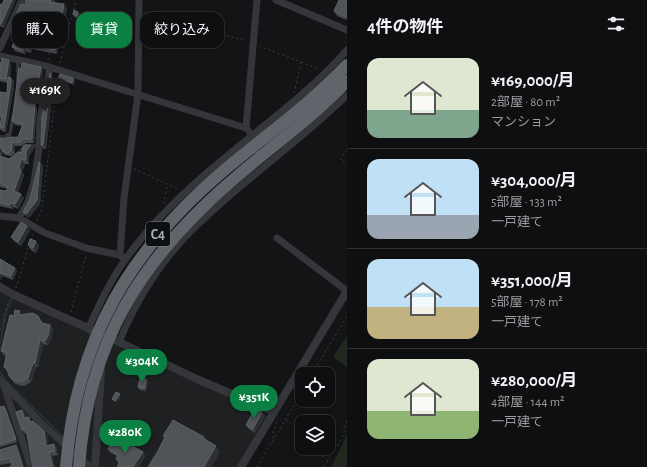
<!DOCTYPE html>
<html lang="ja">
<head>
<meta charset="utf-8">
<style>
	body { margin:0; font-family:"Alegreya Sans","Noto Sans JP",sans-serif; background:#1c1d1e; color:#f1f3f6; height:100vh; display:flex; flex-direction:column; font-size:15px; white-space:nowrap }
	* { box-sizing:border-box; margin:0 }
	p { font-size:13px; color:#9b9c9f }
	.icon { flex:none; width:22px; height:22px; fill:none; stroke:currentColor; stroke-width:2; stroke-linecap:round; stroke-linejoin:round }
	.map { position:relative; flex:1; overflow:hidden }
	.sheet { display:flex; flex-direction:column; background:#0e0f10; width:300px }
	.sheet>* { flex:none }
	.hud { position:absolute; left:12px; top:12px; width:275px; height:36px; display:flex; gap:8px }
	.tools { position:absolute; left:295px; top:367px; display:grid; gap:8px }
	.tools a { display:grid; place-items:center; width:40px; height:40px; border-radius:8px; background:#0e0f10; box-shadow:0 2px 6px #0003,0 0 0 1px #2e2f30; font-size:20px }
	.price { position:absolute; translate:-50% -34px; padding:0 9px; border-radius:14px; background:#0b8043; color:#fff; font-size:13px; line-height:26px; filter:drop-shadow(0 1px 2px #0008) }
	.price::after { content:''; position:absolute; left:50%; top:24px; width:12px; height:9px; margin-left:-6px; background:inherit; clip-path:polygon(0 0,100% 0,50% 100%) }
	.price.on { background:#222; color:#fff }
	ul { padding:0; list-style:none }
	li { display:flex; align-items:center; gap:12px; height:100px; padding:0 20px }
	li+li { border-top:1px solid #2e2f30 }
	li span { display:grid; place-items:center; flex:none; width:112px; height:80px; border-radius:12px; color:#555 }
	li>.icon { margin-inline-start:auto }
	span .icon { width:48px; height:48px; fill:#fffc; stroke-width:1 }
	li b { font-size:17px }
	h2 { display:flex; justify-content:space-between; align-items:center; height:48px; padding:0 20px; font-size:17px }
	.tag { padding:0 14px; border-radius:12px; background:#0e0f10; box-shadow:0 2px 6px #0003,0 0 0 1px #2e2f30; font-size:14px; line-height:36px }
	.tag.on { background:#0b8043; color:#fff }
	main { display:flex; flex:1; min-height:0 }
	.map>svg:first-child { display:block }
	.built { fill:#1f2022 }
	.green { fill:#202820 }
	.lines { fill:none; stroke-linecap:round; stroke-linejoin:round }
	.stream { stroke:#2a3339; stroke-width:1.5 }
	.canal { stroke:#2a3339; stroke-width:6 }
	.path { stroke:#3b3d41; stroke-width:1; stroke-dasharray:2 3; stroke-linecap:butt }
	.service { stroke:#35363a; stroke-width:3.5 }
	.minor { stroke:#35363a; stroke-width:7 }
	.tertiary { stroke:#35363a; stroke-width:8 }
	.motorway-bridge { stroke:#61646b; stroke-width:12 }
	.wall { fill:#46484d }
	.shaded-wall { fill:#2d2f32 }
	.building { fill:#505358; stroke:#5e6167 }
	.labels { text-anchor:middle; stroke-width:3; stroke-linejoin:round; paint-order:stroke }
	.shield { fill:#0e0f10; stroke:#787c84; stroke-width:1 }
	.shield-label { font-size:14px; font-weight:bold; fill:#a5abb5 }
</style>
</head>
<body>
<main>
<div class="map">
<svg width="347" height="467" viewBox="0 0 347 467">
	<rect width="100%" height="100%" fill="#131415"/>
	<path class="built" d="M0,289L120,347L266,414L268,418L237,467H0Z"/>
	<path class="green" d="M347,336V367L333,357Z
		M347,435V467H331Z"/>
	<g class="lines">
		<path class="stream" d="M0,344L6,312L12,298
			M0,372L7,382L64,438"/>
		<path class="canal" d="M0,138L12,139"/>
		<path class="path" d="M145,12L246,41
			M52,38L53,21
			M259,46L319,69
			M48,60L50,51
			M60,63L76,0
			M294,93L301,62
			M347,150L340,159L347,164
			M134,169L178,189
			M164,204L167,185
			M37,221L42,207L58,76
			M31,240L33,234
			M16,288L29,245
			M71,312L86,255
			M0,330L9,300
			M312,374L347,316
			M286,420L302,433
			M273,438V432L277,421
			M316,448L323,457L328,461
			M257,467L302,392
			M324,467L343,436L347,420"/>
		<path class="service" d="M18,81V59
			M7,135L10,134L13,117
			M17,155L26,146H39
			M0,156L1,153"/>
		<path class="minor" d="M276,0L347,30
			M0,48L22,0
			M0,56L46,66L246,128L255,138
			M246,128L257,0
			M0,216L19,218L45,233L86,248L120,255L122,257
			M19,218L28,202L34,182L39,149L40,120L50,67
			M277,238L347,291
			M120,255L124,198L138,94L139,0
			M88,329C99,305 110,281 125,260C153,220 190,186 227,156C268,122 312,90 347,50
			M119,342C136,301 160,262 191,231C240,182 298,143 347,95
			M0,380L41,423L90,467
			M4,386L31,467"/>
		<path class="tertiary" d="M0,287L14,295L119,342L199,380L274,412
			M95,467L101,372
			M241,467L347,291"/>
		<path class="motorway-bridge" d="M66,467C76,339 130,249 228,167C268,134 311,103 347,65
			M79,467C88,342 141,258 235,178C272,146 313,117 347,81"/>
	</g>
	<path class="wall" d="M55,0L54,2L67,8L64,25L55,24L52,21L53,17L48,15L45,25L49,29L47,35L42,33L39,41L49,44L59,43L57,54L32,49L31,53L26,51L25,54L15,51L12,47L19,30L15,28L12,24L25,5Z
		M347,0V20L337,16L334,11Z
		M0,4L2,5L4,28L0,26Z
		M78,12L80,14L78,18L74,17L73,14Z
		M97,38L96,45L92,44L90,42Z
		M11,64L10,77L14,81V87L6,132L2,131L1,129L0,131V125L1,118H0V94L7,93L8,83L0,81V66Z
		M41,67L43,71L40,94L35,93L32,104L37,108L34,143H26L21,146H15V153L11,156L5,155L2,151V150H0V138L5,139L18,137L22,126L15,125L12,121L21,69Z
		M53,77L54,82L46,149H44L41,145Z
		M59,78H73L75,80L74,85L61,80Z
		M31,145L34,149L29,156V164H25L22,172L24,175L18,192L24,198L18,209L14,207L13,209L0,206V190L5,191L8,189L0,187V156L9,159L22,153Z
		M40,162L43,166L40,204L30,217L29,216L28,218L26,216L23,212L30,199Z
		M30,230L21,246L14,241L11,237Z
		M28,245H39L36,253L31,250Z
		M0,259L15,268L17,271L13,280L3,276L0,280Z
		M22,314L42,323L50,325L53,329L51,340L48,345L43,344L38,367H36L31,382L24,386L15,384L9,376L8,371H7L4,367L6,356L4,355L1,351L14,316Z
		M148,381L146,391L140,390L138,387Z
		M0,407L6,408L17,442L0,447Z
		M22,410L25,414L26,418L44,431L47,435L48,445L54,444L57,448L58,455L52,456L55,467H33L27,433L25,434L22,430Z
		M265,416L255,433L249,429L246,425Z
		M125,446L143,452L145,456L139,467H117L119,464L116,459L117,456L111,453L108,449Z
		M0,450H19L11,463L0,465Z"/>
	<path class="shaded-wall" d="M12,0H16L4,28L1,24Z
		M51,0H55L53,6L50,2Z
		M64,4L67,8L64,25L61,21Z
		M45,12L48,15L44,27L42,24Z
		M78,12L80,14L78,18L77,16Z
		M46,25L49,29L47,35L44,31Z
		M39,29L42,33L38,44L36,40Z
		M96,35L97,38L96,45L95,42Z
		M57,39L59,43L57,54L55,50Z
		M29,45L32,49L31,53L28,49Z
		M24,47L26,51L25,54L23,50Z
		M9,60L11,64L9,83L6,79Z
		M41,67L43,71L40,94L37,90Z
		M50,73L53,77L54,82L46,149L43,145Z
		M11,78L14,81V87L6,132L4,128Z
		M73,78L75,80L74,85L72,83Z
		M33,89L35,93L32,107L29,103Z
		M35,104L37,108L34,143L32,139Z
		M12,142L15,146V153L12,149Z
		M31,145L34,149L29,156V164L26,160V151Z
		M21,159L25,164L22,172L24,175L17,195L14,191Z
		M40,162L43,166L40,204L30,217L29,216L28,218L26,214Z
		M21,194L24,198L18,209L15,204Z
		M11,203L14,207L13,209L10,205Z
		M27,226L30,230L21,246L18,242Z
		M36,241L39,245L36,253L33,248Z
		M15,268L17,271L13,280L11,276Z
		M1,273L3,276L0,280V274Z
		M50,325L53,329L51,340L48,345L45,341Z
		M40,340L43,344L38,367L35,363Z
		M33,363L36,367L31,382L28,378Z
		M146,379L148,381L146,391L145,388Z
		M120,394L121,396L117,403L115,401Z
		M4,406L6,408L17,442L16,439Z
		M22,410L25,414L27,423L24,418Z
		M262,412L265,416L255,433L253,429Z
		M44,431L47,435L49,450L46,446Z
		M54,444L57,448L58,455L55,451Z
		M16,445L19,450L24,467H23Z
		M216,446L220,452L212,467H204Z
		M49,452L52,456L55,467H53Z
		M143,452L145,456L139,467H133Z"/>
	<path class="building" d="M4,0H12L1,24L0,23V4L2,5Z
		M26,0H51L50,2L64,4L61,21H52L54,14L45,12L42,24L46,25L44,31L39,29L36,40L49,44L52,38L57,39L55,50L29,45L28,49L24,47L23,50L12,47L20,28L12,24L21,4L25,5Z
		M339,0H347V17L334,11Z
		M74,10L78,12L77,16L73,14Z
		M91,35H96L95,42H90Z
		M2,58L9,60L6,79L0,78V66Z
		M22,63L41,67L37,90L33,89L29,103L35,104L32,139H23L19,142H12V149L8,153L2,151L3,147L0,146V138L5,139V138L18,137L23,124L12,121L19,68L21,69Z
		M50,73L51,78L43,145H41L42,117Z
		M60,74L73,78L72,83L59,78Z
		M8,77L11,78V83L4,128L0,127L2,115H0V92L7,93Z
		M24,145H31L26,151V160L21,159L19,168L21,171L14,191L21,194L15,204L11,203L10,205L0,202V190L5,191L8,189L7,186L0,183V156L9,159L18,152L22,153V148Z
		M39,162H40L37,200L27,213L28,211L26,214L23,212L30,199Z
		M21,222L27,226L18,242L11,237Z
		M30,239L36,241L33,248L28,245Z
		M0,259L15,268L11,276L1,273L0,274Z
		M15,310L20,311L19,315L33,313L38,316L42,323L50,325L48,336L45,341L40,340L35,363H33L28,378L21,382L12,379L9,376L7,368L4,367L7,352L1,351L10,315L14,316Z
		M140,378L146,379L145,388L138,387Z
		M116,392L120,394L115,401L112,399Z
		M4,406L16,439L0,444V407Z
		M255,409L262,412L253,429L246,425Z
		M22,410L24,418L29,417L30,422L33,421L44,431L46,446L54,444L55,451L49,452L53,467H33L26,429L22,430L16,412Z
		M173,420L204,437L203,438L216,446L204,467H148L158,451L165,437L163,436Z
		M114,439L125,446L127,443L143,452L133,467H117L120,462L116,459L118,455L108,449Z
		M16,445L23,467H9L12,466L10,458L0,460V450Z"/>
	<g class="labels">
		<rect class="shield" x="146" y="222" width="24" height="24" rx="3"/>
		<g class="shield-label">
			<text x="158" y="239">C4</text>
		</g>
	</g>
</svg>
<div class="tools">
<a><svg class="icon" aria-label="locate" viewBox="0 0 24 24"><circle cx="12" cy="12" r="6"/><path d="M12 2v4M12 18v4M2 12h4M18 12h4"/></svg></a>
<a><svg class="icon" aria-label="layers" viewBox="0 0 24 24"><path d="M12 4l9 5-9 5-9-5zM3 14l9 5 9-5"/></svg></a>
</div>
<b class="price on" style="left:45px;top:112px">¥169K</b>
<b class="price" style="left:142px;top:383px">¥304K</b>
<b class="price" style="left:254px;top:419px">¥351K</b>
<b class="price" style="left:125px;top:454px">¥280K</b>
<div class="hud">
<a class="tag">購入</a>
<a class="tag on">賃貸</a>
<a class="tag">絞り込み</a>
</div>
</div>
<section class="sheet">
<h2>4件の物件<svg class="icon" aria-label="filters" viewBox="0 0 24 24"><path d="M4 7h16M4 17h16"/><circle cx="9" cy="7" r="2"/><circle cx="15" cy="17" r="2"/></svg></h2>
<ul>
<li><span style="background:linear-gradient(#dfe7d0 65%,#7fa58c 0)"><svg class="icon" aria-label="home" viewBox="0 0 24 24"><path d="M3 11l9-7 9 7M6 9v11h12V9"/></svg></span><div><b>¥169,000/月</b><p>2部屋 · 80 m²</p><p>マンション</p></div></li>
<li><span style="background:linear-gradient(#bfe0f5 70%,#9aa5b1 0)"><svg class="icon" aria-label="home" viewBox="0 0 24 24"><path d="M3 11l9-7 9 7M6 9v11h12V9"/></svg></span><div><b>¥304,000/月</b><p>5部屋 · 133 m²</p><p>一戸建て</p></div></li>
<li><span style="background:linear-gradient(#bfe0f5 60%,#c2b280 0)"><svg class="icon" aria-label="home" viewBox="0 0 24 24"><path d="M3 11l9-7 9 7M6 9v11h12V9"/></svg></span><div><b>¥351,000/月</b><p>5部屋 · 178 m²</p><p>一戸建て</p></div></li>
<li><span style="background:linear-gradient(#dfe7d0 65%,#8fb573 0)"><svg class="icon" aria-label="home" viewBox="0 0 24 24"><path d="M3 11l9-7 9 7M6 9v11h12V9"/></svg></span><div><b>¥280,000/月</b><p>4部屋 · 144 m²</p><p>一戸建て</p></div></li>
</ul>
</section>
</main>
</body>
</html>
